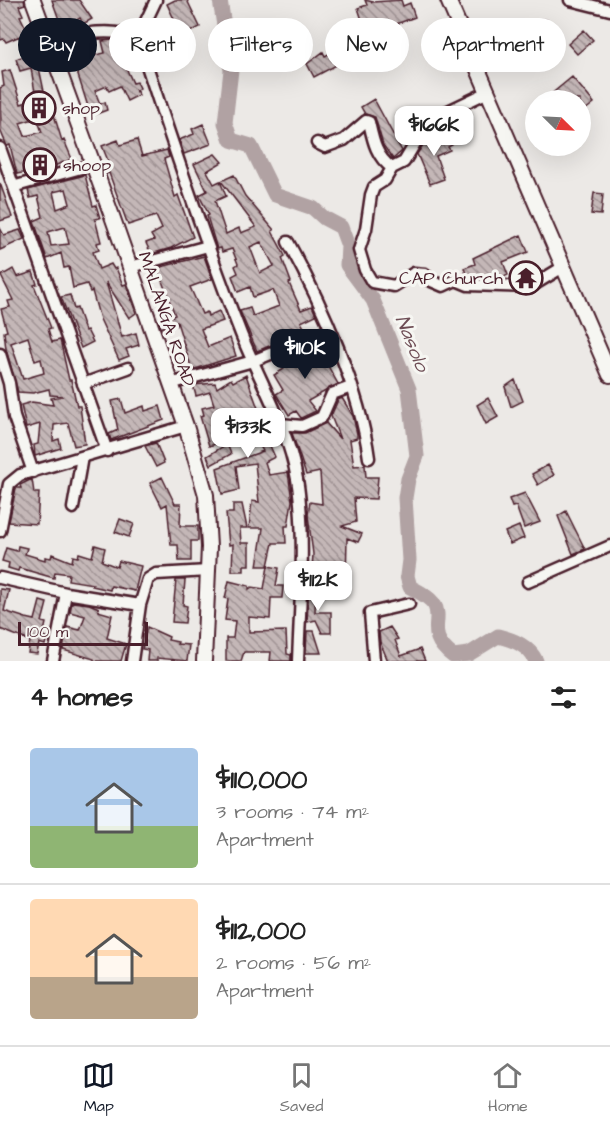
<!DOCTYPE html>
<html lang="en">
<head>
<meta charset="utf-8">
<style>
	body { margin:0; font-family:"Architects Daughter",sans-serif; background:#f6f6f6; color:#222; height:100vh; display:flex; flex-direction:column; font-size:22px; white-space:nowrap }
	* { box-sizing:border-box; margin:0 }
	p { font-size:20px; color:#767676 }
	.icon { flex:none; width:33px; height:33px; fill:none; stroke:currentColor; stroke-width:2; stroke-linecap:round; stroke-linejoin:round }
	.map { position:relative; height:661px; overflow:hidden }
	.details { display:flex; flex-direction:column; background:#fff; flex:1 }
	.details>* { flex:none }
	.banner { position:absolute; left:18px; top:18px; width:574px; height:54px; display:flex; gap:12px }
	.needle { width:39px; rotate:114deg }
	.tools { position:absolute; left:525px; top:90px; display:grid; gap:12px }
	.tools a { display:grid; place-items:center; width:66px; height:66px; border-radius:50%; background:#fff; box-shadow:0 6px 24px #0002; font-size:30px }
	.scale { position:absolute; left:18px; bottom:15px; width:130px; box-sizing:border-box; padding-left:6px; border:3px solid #4a1f2b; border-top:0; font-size:16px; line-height:21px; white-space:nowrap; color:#4a1f2b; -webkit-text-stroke:4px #f6f6f2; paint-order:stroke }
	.price { position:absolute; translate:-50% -51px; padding:0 14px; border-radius:12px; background:#fff; color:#222; font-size:20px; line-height:39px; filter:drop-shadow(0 2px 3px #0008) }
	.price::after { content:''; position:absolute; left:50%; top:36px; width:18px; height:14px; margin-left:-9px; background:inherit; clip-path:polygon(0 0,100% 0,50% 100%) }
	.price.current { background:#111827; color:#fff }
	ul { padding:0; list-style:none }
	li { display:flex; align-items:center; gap:18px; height:150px; padding:0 30px }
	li+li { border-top:2px solid #e0e0e0 }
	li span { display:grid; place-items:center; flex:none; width:168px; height:120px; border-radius:6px; color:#555 }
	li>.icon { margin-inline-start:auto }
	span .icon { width:72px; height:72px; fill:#fffc; stroke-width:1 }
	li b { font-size:26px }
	h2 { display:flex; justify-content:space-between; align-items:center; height:72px; padding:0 30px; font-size:26px }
	.tag { padding:0 21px; border-radius:27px; background:#fff; box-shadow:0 6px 24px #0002; font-size:21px; line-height:54px }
	.tag.current { background:#111827; color:#fff }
	.tab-bar { display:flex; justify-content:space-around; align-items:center; height:84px; border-top:2px solid #e0e0e0; background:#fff; font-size:16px; color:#767676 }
	.tab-bar a { display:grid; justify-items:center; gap:3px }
	.tab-bar .current { color:#111827 }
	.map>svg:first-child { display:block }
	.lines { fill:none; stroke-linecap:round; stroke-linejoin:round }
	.river { stroke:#b1a2a3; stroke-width:15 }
	.building { fill:url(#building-back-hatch); stroke:#4a1f2b; stroke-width:1.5; fill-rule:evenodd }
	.street-casing { stroke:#4a1f2b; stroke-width:15 }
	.secondary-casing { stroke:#4a1f2b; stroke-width:18 }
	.street { stroke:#f6f6f2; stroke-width:10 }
	.secondary { stroke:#f6f6f2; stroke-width:14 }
	.labels { text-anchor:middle; stroke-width:6; stroke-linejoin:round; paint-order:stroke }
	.poi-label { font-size:18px; fill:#4a1f2b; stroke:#f6f6f2; text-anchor:start }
	.street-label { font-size:18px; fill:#4a1f2b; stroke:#f6f6f2 }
	.water-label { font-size:20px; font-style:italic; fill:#6e4d55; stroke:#f6f6f2 }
</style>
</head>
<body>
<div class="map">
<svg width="610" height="661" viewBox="0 0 610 661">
	<defs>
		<pattern id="building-back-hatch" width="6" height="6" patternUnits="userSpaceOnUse" patternTransform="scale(1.5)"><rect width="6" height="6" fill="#c4b7b7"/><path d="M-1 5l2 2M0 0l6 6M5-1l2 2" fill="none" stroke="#a19495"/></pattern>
	</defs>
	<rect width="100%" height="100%" fill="#ece9e6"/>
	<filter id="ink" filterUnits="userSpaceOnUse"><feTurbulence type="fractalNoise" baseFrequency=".0167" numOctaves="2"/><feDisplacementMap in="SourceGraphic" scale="12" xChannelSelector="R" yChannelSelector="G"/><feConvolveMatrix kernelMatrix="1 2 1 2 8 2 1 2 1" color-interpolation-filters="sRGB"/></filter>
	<g filter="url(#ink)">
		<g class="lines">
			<path class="river" d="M220,0L231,70L225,123L231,140L251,146L275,195L313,208L324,218L341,227L348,246L347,265L373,300L409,389L417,456L408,479L405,498L409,560L407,576L410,587C419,592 428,596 434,604C444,621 424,634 453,656L469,654L498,636C514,640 529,646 536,661"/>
		</g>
		<path class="building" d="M0,0H24L25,4L19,6L23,15L20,16L34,44L45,96L48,95L62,141L64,140L72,159L46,169L17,174L10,145L7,146L1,132L0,88L4,86L2,72L10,70L21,104L36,99L31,68L20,71L16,59L27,55L20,36L6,42L4,39L0,40ZM37,118L42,132L25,136L20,123Z
			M52,0H79L92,19L83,24L80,18L62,28Z
			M175,0H187L200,27L182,36L167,4Z
			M365,0L373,2L401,0L403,6L410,3L415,17L367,35L358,8L367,5Z
			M542,19L547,20L549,26L552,24L560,37L542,45L533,23Z
			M584,30L593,40L577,54L568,44Z
			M114,40L116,51L131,48L132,55L122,59L133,83L137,82L140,88L136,90L139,95L127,101L120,86L109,91L107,86L95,91L100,104L105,102L107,110L91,116L69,47L77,44L82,58L105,53L102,41Z
			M340,48L346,60L314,77L307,64L323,52L325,56Z
			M572,77L594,103L580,114V100H544Z
			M374,99L402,151L393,159L383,145L375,117L365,114L361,107Z
			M203,124L211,144L184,154L179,140L194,134L192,129Z
			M446,133L452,145L448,147L450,150L436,156L444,179L430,184L417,154L425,142Z
			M118,140L120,145L137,140L142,156L167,150L169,157L164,159L175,197L178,195L193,237L171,248L151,254L146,243L154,240L151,235L162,229L156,216L128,225L109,173L106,174L104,167L109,163L102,146Z
			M215,154L222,162L207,171L214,184L220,181L226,196L215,201L226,234L239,228L241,233L256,227L221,181L234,175L245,196L274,230L272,231L285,256L282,258L291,282L289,283L301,310L312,306L316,315L301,322L306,331L297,335L293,327L281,332L284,340L257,351L240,311L250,308L253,316L279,306L273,290L253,297L250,287L238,292L232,276L238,273L235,266L238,264L232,249L222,252L221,248L217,249L207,216L209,215L199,195L207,191L194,164ZM261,242L274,266L260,273L250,247Z
			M85,175L93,206L96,205L100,218L95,219L101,242L97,243L99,250L93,252L99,269L111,264L114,269L116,268L123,285L126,284L136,313L129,318L106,282L122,337L136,333L139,345L126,349L129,356L119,360L100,319L92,291L90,292L87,284L73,288L69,267L64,268L61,253L47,259L34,221L43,217L38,196L30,198L28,190ZM66,189L70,204L57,209L53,192ZM65,227L69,244L51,246L48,232Z
			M0,183L12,217L0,221Z
			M594,193L603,194L601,215L591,214Z
			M0,228L4,235L20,230L24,239L0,250Z
			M521,235L528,252L503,262L508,275L500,279L493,276L488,278L467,276L464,268L475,264L473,258Z
			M204,256L212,279L190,287L202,314L207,312L208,316L219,311L223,321L201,329L208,347L230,338L236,356L192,370L177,322L161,328L159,321L175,315L157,268Z
			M13,269L17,277L33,272L37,284L34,285L51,328L48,329L52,342L60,340L61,344L69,380H71L77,406H80L85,444L74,446L68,423L54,425L53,441L59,439L61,448L35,456L34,445L38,444L40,424L26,428L21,405L32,402L53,405L51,398L63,396L50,395L49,389L33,393L18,392L6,349L4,332L7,331L1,309L10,307L8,301L13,300L1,276ZM28,337L35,361L41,359L44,373L23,379L11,343Z
			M70,295L74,309L77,308L85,331L87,330L93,342L81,348L61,297Z
			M324,345L332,361L327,364L338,384L308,401L316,411L301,418L296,411L289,415L276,394L283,390L274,375L284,369L279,362L309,347L311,351Z
			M246,375L260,414L256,416L268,435L266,437L275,457L265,462L269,475L288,472L292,501L288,526H285L286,543H273L268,566H257L263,528H249L252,501L259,502L255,463L236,466L239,490L222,494L217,468L263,451L256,439L247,444L242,436L209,446L200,416L204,415L202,408L214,405L210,392L196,396L193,385L215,383L217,388L231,379L233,382Z
			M515,380L523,401L511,407L505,387Z
			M342,398L353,416L357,434V438L350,440L354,466L365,465L366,477H378L376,499L354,498L356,522L342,526L362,534L358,542L347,538L346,581L330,580V570H312L313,554L308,515L310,502L322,504L320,472L306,475L292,433H305L326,423L340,439L331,416L338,400Z
			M488,398L498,417L486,424L477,405Z
			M121,399L125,413L144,406L145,411L160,406L164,420L111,440L109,434L118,430L112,401Z
			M156,443L164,463L156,467L145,446Z
			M227,444L231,454L211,465L207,456Z
			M548,465L554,475L538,485L532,474Z
			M162,477L175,504H181L180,526H198V541H191V561H179L178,545H171L167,504L162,507L150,483Z
			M32,479L34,493H39L37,524L9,522L16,488H21L20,485Z
			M525,493L540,522L524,528L516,506L512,507L509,499Z
			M233,504H242L247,528H240L241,543H249V565H244V571H232L233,544L229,545L226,513H233Z
			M566,511L585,549L573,554L558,516Z
			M120,519L134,524L129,537L115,532Z
			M519,526L524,538L510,544L505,532Z
			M95,545L105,548L102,561L117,567L119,561L141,566L135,591L111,586L110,590L92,586L93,584L68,580L69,574L55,572L54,578L19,568L18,571L8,568L9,563L2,561L6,548L17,551L18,546L27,548L25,554L45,560V557L51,558L52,554L72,562L73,556L78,557L79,553L92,557Z
			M268,566L279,568L276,586H283L282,598H271L270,619L249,617V632L286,631L287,654L291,655V661H270L271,652H244L241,661H226V638H233L235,621L225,620L228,599L225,598L229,581L249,586V589L252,587L264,589Z
			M176,580H185L183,605L187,606L185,623L172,622Z
			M309,584H316L315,612H331V633H322L316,620L307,622Z
			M0,589L9,590L4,611L26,618L35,620L40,601L47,603L42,622L46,623L43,636L47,637L45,645L39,643L37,654L28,653L30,641L0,629Z
			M72,602L89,604L99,608L98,611L112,615L107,638L126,644L121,661H94V659L63,650L67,627L80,630L85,616L70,612Z
			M147,627L169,637L168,640L178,642L177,644L189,645L187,661L157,658V661H147L148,650L142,649Z
			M390,627L398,639L395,640L401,656L420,649L425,661H388L380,642L379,632Z
			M307,631H314L321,653H306Z"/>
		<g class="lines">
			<defs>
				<path id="street" d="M570,0L610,10
					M138,38L156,0
					M48,42C78,35 108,26 138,38C170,137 203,237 241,334C260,382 288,427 297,479C306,532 300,606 298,661
					M488,92L444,113L420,135L404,162L392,168L385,180L374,187L371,195L366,229L359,250L365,270L372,282L394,286L414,273L425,274L429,280L443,286L456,280L468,285L530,287L563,267
					M317,143L325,147L344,140L366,121L369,122C373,140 376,157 392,168
					M0,148L107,451
					M16,186L92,165
					M288,242C322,304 360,389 369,458
					M130,267L208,246
					M0,354L9,383L14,417L33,472
					M83,384L128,368
					M170,384L253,361L329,330
					M280,424L302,426L322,417L332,394L351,387
					M73,508L82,457
					M0,531L9,484L20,475L186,426
					M0,578L66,593L140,605
					M528,582L610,546
					M53,661L66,593
					M132,661L140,605L148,579L156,574L208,571
					M374,661L370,613L409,604"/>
				<path id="secondary" d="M33,0L112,216L186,426L206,495L209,547L204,661
					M448,0L610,375"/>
			</defs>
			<use href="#street" class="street-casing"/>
			<use href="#secondary" class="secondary-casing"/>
			<use href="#street" class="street"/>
			<use href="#secondary" class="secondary"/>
		</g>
	</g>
	<defs>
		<symbol id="building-ring" viewBox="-11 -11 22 22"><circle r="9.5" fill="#f6f6f2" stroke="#4a1f2b" stroke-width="1.5"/><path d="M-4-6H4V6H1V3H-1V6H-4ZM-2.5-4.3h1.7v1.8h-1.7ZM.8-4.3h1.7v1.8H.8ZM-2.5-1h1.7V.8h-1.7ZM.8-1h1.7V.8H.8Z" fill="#4a1f2b"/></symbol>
		<symbol id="temple-ring" viewBox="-11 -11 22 22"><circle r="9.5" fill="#f6f6f2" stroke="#4a1f2b" stroke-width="1.5"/><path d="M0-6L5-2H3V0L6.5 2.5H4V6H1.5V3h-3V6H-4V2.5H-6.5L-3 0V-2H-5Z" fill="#4a1f2b"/></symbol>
	</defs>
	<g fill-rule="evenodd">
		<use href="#building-ring" x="20" y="89" width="38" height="38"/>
		<use href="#building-ring" x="21" y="146" width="38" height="38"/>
		<use href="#temple-ring" x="507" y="259" width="38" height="38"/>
	</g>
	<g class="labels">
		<g class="poi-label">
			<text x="62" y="114">shop</text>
			<text x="63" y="171">shoop</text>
			<text x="503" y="284" text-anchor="end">CAP Church</text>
		</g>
		<g class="street-label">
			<text transform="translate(167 319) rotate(71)" y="6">MALANGA ROAD</text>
		</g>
		<g class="water-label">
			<text transform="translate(413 343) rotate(68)" y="7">Nasolo</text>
		</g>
	</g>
</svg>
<div class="tools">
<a><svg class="needle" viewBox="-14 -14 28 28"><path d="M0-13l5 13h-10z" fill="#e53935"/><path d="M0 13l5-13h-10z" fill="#767676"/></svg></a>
</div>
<div class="scale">100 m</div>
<b class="price" style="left:434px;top:157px">$166K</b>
<b class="price current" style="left:305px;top:380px">$110K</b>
<b class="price" style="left:248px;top:459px">$133K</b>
<b class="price" style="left:318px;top:612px">$112K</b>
<div class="banner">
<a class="tag current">Buy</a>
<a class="tag">Rent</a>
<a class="tag">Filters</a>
<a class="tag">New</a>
<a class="tag">Apartment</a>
</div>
</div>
<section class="details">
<h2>4 homes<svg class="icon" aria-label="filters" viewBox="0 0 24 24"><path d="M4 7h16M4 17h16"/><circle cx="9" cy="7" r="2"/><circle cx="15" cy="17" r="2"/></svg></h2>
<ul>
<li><span style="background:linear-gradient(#a9c7e8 65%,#8fb573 0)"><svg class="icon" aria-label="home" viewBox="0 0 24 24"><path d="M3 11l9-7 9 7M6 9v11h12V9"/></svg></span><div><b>$110,000</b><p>3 rooms · 74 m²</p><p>Apartment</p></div></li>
<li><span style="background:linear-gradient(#ffd9b3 65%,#b9a48a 0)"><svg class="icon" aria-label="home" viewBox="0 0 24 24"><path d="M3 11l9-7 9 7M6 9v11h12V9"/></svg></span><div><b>$112,000</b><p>2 rooms · 56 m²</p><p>Apartment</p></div></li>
</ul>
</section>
<nav class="tab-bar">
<a class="current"><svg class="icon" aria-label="map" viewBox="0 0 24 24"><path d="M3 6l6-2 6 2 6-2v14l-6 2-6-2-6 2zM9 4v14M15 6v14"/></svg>Map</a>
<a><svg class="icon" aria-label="saved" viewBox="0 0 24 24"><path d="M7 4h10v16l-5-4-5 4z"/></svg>Saved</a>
<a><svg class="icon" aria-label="home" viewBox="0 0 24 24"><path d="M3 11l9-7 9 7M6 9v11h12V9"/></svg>Home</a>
</nav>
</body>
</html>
